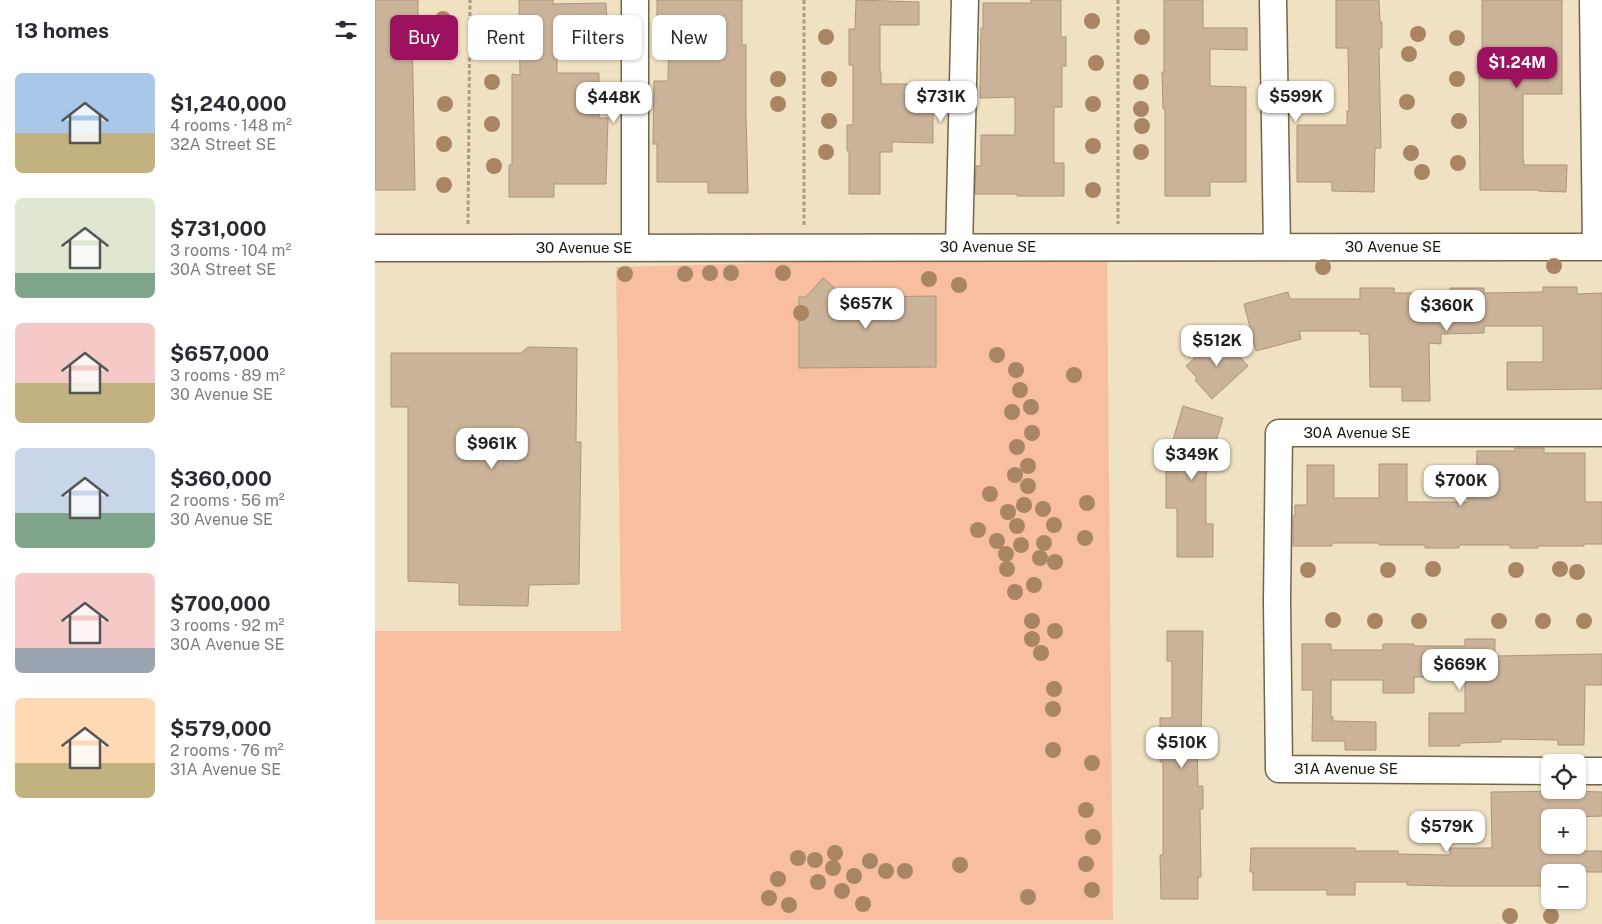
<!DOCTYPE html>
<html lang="en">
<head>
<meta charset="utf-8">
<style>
	body { margin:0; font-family:"Public Sans",sans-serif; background:#f7f7f7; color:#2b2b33; height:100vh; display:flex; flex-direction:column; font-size:19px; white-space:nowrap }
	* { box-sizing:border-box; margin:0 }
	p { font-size:16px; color:#7c7c81 }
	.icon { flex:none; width:28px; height:28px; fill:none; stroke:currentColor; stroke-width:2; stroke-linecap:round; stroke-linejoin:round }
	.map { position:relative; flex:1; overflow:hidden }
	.side { display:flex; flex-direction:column; background:#fff; width:375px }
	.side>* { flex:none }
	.banner { position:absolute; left:15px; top:15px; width:475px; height:45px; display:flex; gap:10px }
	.fabs { position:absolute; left:1166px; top:754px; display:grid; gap:10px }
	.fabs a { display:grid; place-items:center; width:45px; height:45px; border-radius:8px; background:#fff; box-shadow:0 1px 4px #0004; font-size:25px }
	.price { position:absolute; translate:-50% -42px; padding:0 11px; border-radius:10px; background:#fff; color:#222; font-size:16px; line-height:32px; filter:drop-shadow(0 1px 2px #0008) }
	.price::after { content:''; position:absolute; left:50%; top:30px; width:15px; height:11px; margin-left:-8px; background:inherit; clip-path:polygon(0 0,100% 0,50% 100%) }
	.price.current { background:#9d115f; color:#fff }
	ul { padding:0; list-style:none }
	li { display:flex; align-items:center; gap:15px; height:125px; padding:0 15px }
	li span { display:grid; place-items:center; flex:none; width:140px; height:100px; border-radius:8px; color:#555 }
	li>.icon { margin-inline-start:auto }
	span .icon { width:60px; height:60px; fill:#fffc; stroke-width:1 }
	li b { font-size:21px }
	h2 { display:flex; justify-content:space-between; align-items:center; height:60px; padding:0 15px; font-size:21px }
	.chip { padding:0 18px; border-radius:8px; background:#fff; box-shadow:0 1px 4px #0004; font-size:18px; line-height:45px }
	.chip.current { background:#9d115f; color:#fff }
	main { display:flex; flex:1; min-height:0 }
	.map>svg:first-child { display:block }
	.green { fill:#f7bfa0 }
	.building { fill:#cbb39a; stroke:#ac957d }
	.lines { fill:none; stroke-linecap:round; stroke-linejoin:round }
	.minor-casing { stroke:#72664a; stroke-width:29 }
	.path { stroke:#a79c84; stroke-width:3; stroke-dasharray:4 2.5; stroke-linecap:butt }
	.minor { stroke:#fff; stroke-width:26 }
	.tree { fill:#a98564 }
	.labels { text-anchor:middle; stroke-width:5; stroke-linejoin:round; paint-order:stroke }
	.street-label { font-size:15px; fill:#1a150a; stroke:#fff }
</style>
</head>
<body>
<main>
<section class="side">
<h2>13 homes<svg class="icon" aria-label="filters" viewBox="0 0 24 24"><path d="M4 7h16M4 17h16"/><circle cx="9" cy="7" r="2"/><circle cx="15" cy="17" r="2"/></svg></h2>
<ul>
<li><span style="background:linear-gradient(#a9c7e8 60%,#c2b280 0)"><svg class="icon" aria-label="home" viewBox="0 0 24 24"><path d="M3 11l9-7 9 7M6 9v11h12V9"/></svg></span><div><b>$1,240,000</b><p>4 rooms · 148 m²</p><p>32A Street SE</p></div></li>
<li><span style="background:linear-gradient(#dfe7d0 75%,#7fa58c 0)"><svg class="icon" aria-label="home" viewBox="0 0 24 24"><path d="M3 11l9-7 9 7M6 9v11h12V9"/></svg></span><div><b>$731,000</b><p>3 rooms · 104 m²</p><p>30A Street SE</p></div></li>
<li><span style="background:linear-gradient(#f6c9c9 60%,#c2b280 0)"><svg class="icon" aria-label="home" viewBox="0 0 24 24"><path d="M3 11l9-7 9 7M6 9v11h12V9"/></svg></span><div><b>$657,000</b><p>3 rooms · 89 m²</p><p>30 Avenue SE</p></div></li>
<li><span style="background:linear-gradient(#c9d6e8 65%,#7fa58c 0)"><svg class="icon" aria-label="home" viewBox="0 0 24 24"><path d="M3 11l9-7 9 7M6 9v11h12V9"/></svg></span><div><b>$360,000</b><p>2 rooms · 56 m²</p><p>30 Avenue SE</p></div></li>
<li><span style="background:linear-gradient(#f6c9c9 75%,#9aa5b1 0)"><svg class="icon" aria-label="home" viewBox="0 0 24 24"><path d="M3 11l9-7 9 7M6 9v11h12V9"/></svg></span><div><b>$700,000</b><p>3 rooms · 92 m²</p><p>30A Avenue SE</p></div></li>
<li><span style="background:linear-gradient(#ffd9b3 65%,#c2b280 0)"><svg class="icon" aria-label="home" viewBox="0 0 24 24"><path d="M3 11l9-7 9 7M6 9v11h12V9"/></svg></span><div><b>$579,000</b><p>2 rooms · 76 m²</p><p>31A Avenue SE</p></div></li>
</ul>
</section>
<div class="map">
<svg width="1227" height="924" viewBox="0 0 1227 924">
	<rect width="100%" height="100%" fill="#efe1c2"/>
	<path class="green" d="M732,255L738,920H0V631H246L241,267L600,257Z"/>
	<path class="building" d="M0,0H43V24H37L40,190H0Z
		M144,0H178V4L231,3L232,27H182V73H224V118H233L231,184H179V197H134V165H137V74L145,75Z
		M282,0H367V45H371V114L373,193H333V182H282V144H278L279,81H293L294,24H282Z
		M481,0L544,2V25H505V72H506V84H558V143L517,142V152H505V194H474V151H472V125H478V65H474V29H480Z
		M656,0H686V37H691V66H687V107H679V163H689V196H642V194H600L601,166H606V135H640V97L605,98L606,28H608V3H656Z
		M789,0H828V28H872V50L835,49V86L871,87V182H835V196H790V109H788L787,72H789Z
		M961,0H1004L1005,22H1007V48H1004L1006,148H1000L999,192L957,191V182H922V125H972V111H974L973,48H961Z
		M1107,0H1187V94H1148V157L1149,165H1192L1191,192L1163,191V190H1105L1104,76H1107Z
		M448,278L461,289H491V297L561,296V367L424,368V297H431Z
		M1168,287H1202V294L1227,293V389L1132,390V362H1168V326H1109V333L1066,334V344L1054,343L1055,401H1027V387H995L994,334H985V331H924L926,339L881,351L869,304L913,292L915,299H985V288H1019V293H1075V288H1109V293L1168,292Z
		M845,335L873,366L837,399L820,380L822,378L811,366Z
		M153,347L202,348L201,442H206L204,584L154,585L153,606L84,605V583L33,581V407H16V353H146Z
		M808,406L848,418L831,475V524H838V557H802V508H791V464Z
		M1140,448H1169V453H1210V502H1227V544H1209V546H1163V548H1135V545H1084V548H1050V545H1004V543H957V546H918V516H920V505H932V465H959V498H1004V464H1032V502H1093V498H1101L1102,451H1140Z
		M792,631H828L826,740H822L823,786H828V809H825L826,877H823V899H786L785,855H788V762H785V718H797V661H792Z
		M1090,639H1120V656L1227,654V685H1210L1209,745H1183V740L1126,739V742L1085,743V746H1054V713H1090V677H1039V693H1008V680H956V717H958V721L1001,722V750H970V741H937L938,690H927V644H956V650H1008V644H1039V646H1090Z
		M1192,791L1227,792V816L1175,818V845H1193V851H1227V872H1175V886H1075L1032,885V882H980V895H952V890H878V872H875L876,848H980V851H1023V854L1075,855V848H1117L1116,792Z"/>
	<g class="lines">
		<defs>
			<path id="minor" d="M260,0V248
				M898,0L902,247
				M1218,0L1221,247
				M584,247L590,0
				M0,248L1227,247
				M1175,771L904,769L902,601L904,433H1227
				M1202,771H1227"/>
		</defs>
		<use href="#minor" class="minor-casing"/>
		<path class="path" d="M743,0V224
			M93,224L95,0
			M429,225V0"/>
		<use href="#minor" class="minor"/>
	</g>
	<g class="tree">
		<circle cx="68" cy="19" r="8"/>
		<circle cx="717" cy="21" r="8"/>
		<circle cx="1043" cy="34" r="8"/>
		<circle cx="118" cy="37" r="8"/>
		<circle cx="451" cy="37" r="8"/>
		<circle cx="767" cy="37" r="8"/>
		<circle cx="69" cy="38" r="8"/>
		<circle cx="1082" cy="38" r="8"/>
		<circle cx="1034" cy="54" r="8"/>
		<circle cx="721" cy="63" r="8"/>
		<circle cx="403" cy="79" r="8"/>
		<circle cx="454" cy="79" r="8"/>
		<circle cx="1082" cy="79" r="8"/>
		<circle cx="117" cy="82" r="8"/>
		<circle cx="766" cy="82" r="8"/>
		<circle cx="1032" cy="102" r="8"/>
		<circle cx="70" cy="104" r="8"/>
		<circle cx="403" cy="104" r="8"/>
		<circle cx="718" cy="104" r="8"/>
		<circle cx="766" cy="109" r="8"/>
		<circle cx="454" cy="121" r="8"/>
		<circle cx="1084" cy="121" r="8"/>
		<circle cx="117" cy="124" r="8"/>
		<circle cx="767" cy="126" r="8"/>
		<circle cx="69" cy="144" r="8"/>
		<circle cx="718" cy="146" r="8"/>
		<circle cx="451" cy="152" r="8"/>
		<circle cx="766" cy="152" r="8"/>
		<circle cx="1036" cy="153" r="8"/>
		<circle cx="1083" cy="163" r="8"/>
		<circle cx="119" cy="166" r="8"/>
		<circle cx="1047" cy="172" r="8"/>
		<circle cx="69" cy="185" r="8"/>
		<circle cx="718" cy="190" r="8"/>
		<circle cx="1179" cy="266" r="8"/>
		<circle cx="948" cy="267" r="8"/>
		<circle cx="335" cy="273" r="8"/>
		<circle cx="356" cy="273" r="8"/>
		<circle cx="408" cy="273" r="8"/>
		<circle cx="250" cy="274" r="8"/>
		<circle cx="310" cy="274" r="8"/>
		<circle cx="554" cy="279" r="8"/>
		<circle cx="584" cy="285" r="8"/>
		<circle cx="426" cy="313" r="8"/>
		<circle cx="622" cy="355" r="8"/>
		<circle cx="641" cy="370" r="8"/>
		<circle cx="699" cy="375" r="8"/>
		<circle cx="645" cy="390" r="8"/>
		<circle cx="656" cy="407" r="8"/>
		<circle cx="637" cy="412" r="8"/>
		<circle cx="657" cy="433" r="8"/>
		<circle cx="642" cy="447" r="8"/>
		<circle cx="653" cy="466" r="8"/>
		<circle cx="640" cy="475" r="8"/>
		<circle cx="653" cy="486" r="8"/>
		<circle cx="615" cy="494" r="8"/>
		<circle cx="712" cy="503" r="8"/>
		<circle cx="649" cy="505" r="8"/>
		<circle cx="668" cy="509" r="8"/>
		<circle cx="633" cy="512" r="8"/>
		<circle cx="679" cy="525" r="8"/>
		<circle cx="642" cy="526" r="8"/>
		<circle cx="603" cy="530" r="8"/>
		<circle cx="710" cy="538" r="8"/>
		<circle cx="622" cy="541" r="8"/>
		<circle cx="669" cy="543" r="8"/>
		<circle cx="646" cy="545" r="8"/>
		<circle cx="631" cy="554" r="8"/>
		<circle cx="665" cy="558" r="8"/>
		<circle cx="680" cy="562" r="8"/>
		<circle cx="632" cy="569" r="8"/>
		<circle cx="1058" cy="569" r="8"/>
		<circle cx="1185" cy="569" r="8"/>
		<circle cx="933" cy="570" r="8"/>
		<circle cx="1013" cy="570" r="8"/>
		<circle cx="1141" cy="570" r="8"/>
		<circle cx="1202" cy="572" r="8"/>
		<circle cx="659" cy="585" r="8"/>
		<circle cx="640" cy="592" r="8"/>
		<circle cx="958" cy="620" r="8"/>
		<circle cx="657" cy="621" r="8"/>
		<circle cx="1000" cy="621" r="8"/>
		<circle cx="1044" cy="621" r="8"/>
		<circle cx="1124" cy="621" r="8"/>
		<circle cx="1168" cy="621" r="8"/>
		<circle cx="1209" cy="621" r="8"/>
		<circle cx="680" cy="631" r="8"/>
		<circle cx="657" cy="639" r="8"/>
		<circle cx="666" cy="653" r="8"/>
		<circle cx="679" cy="689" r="8"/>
		<circle cx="678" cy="709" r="8"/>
		<circle cx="678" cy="750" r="8"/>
		<circle cx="717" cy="763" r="8"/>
		<circle cx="711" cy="810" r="8"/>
		<circle cx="718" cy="837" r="8"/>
		<circle cx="460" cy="853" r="8"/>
		<circle cx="423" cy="858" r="8"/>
		<circle cx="440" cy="860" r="8"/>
		<circle cx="495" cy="861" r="8"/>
		<circle cx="711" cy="864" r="8"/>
		<circle cx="585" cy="865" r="8"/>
		<circle cx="458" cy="868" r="8"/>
		<circle cx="511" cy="871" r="8"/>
		<circle cx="530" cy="871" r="8"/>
		<circle cx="479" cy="876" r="8"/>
		<circle cx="403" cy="879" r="8"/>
		<circle cx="443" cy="882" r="8"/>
		<circle cx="717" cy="890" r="8"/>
		<circle cx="467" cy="891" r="8"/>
		<circle cx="653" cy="897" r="8"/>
		<circle cx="394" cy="898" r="8"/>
		<circle cx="488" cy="904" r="8"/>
		<circle cx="414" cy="905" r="8"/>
		<circle cx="1135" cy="916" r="8"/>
		<circle cx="1176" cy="916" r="8"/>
	</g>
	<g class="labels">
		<g class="street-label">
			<text x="613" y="252">30 Avenue SE</text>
			<text x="1018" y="252">30 Avenue SE</text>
			<text x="209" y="253">30 Avenue SE</text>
			<text x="982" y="438">30A Avenue SE</text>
			<text x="971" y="774">31A Avenue SE</text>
		</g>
	</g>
</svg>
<div class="fabs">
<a><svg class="icon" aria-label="locate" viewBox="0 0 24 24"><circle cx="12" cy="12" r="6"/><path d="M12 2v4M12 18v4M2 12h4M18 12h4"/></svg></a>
<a>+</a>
<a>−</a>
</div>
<b class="price current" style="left:1142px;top:89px">$1.24M</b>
<b class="price" style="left:566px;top:123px">$731K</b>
<b class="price" style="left:921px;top:123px">$599K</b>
<b class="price" style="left:239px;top:124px">$448K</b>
<b class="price" style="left:491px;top:330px">$657K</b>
<b class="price" style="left:1072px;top:332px">$360K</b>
<b class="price" style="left:842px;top:367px">$512K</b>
<b class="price" style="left:117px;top:470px">$961K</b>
<b class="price" style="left:817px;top:481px">$349K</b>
<b class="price" style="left:1086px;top:507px">$700K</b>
<b class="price" style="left:1085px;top:691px">$669K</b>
<b class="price" style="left:807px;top:769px">$510K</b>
<b class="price" style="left:1072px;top:853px">$579K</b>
<div class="banner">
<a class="chip current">Buy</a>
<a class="chip">Rent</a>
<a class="chip">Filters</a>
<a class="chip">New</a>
</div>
</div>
</main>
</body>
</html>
